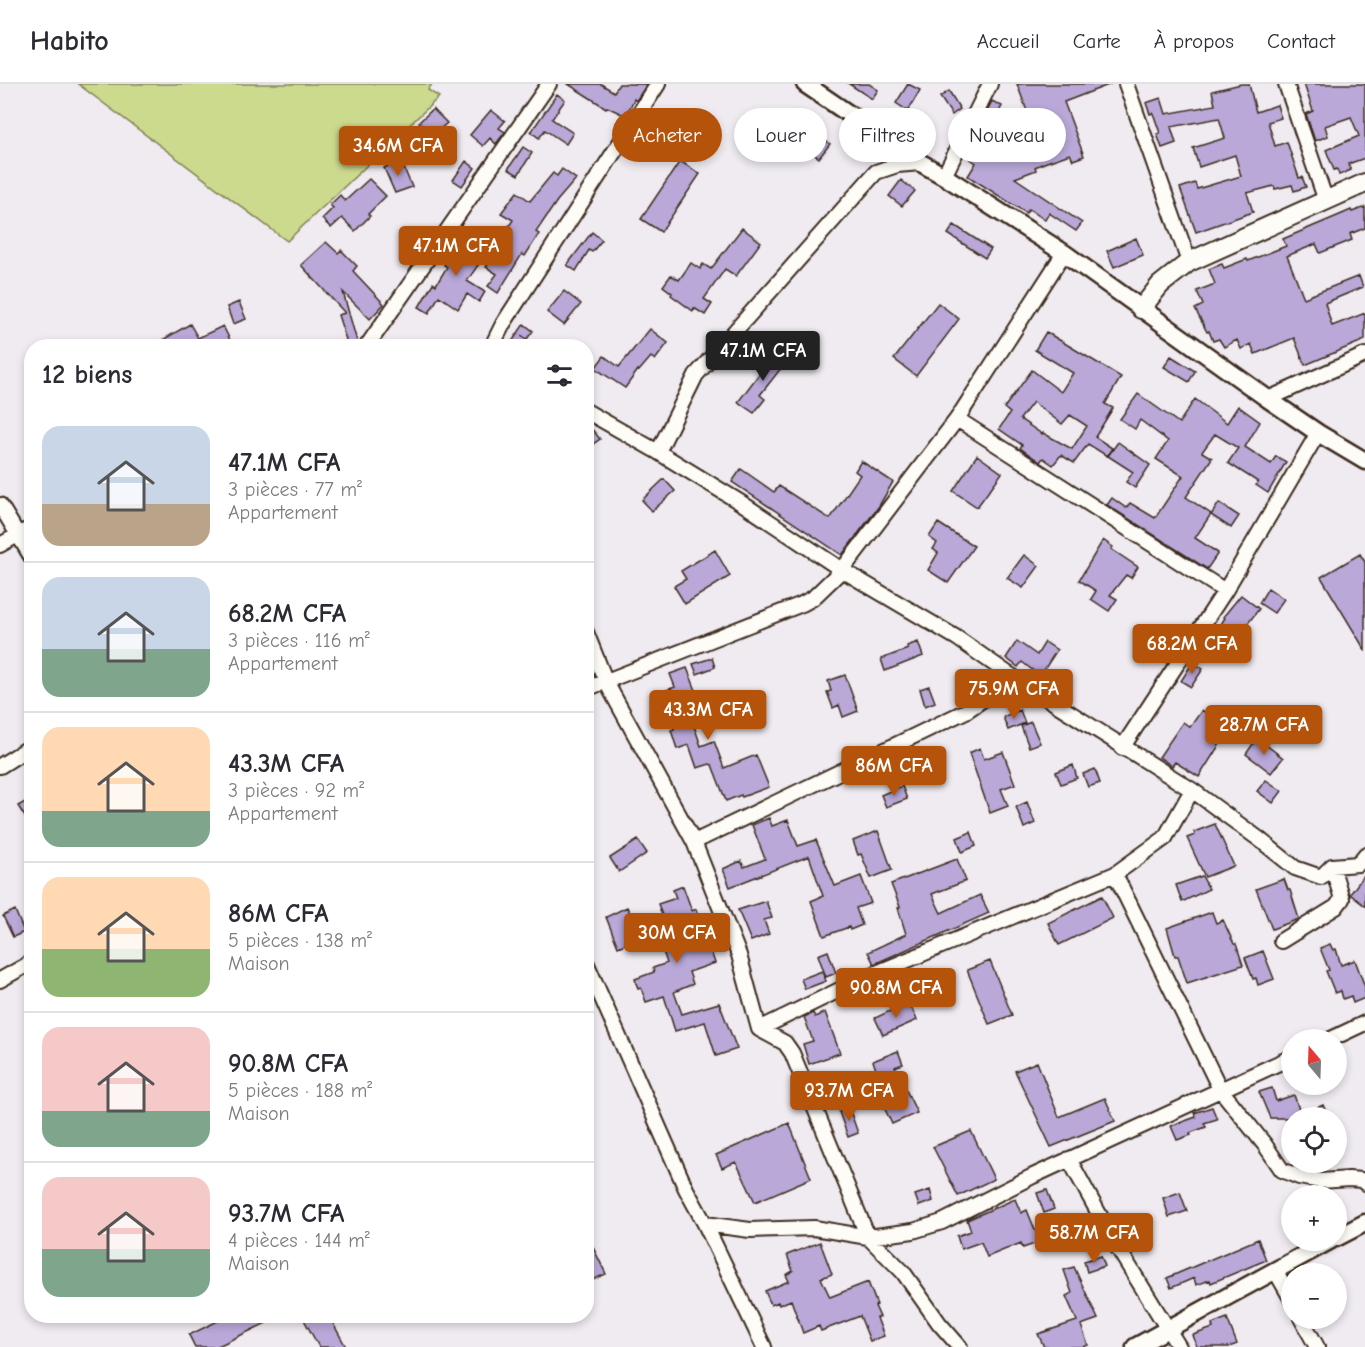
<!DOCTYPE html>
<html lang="fr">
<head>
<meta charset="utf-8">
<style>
	body { margin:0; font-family:"Comic Neue",sans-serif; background:#f2f2f3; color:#2b2b33; height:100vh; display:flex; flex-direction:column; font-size:22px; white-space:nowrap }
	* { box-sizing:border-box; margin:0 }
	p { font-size:20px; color:#7c7c81 }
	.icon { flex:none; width:33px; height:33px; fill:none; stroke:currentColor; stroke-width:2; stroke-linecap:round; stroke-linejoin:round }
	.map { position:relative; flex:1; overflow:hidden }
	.sheet { position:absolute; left:24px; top:255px; width:570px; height:984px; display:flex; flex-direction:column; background:#fff; border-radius:24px; box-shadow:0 3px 9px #0003 }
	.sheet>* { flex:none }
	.guide { position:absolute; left:612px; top:24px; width:570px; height:54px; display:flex; gap:12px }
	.needle { width:39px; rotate:341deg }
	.fabs { position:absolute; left:1281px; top:945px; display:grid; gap:12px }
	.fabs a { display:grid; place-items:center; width:66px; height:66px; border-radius:50%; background:#fff; box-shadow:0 3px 9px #0003; font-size:30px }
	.price { position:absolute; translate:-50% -51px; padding:0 14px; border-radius:6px; background:#b45309; color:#fff; font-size:20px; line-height:39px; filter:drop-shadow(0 2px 3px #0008) }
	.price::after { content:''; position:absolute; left:50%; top:36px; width:18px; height:14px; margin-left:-9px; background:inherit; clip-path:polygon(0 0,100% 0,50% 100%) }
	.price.active { background:#222; color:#fff }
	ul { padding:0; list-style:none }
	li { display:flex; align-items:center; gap:18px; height:150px; padding:0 18px }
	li+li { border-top:2px solid #e1e1e2 }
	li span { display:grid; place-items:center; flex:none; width:168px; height:120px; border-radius:18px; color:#555 }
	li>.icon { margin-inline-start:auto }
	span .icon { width:72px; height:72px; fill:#fffc; stroke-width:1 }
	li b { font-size:26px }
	h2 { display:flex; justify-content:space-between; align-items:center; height:72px; padding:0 18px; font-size:26px }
	.chip { padding:0 21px; border-radius:27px; background:#fff; box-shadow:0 3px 9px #0003; font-size:21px; line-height:54px }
	.chip.active { background:#b45309; color:#fff }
	header { display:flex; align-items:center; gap:36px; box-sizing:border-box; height:84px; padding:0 30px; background:#fff; border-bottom:2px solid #e1e1e2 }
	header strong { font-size:28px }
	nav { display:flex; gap:33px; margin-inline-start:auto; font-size:21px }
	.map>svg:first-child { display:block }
	.green { fill:#ccda8e; stroke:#848256; stroke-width:1.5 }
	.building { fill:#b9a8d8; stroke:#3b2a1e; stroke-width:1.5; fill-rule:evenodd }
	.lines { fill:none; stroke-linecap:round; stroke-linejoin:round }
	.minor-casing { stroke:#3b2a1e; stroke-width:18 }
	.tertiary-casing { stroke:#3b2a1e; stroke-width:21 }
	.secondary-casing { stroke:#3b2a1e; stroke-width:22 }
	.minor { stroke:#fdfcf7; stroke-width:14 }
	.tertiary { stroke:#fdfcf7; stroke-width:16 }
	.secondary { stroke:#fdfcf7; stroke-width:18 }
</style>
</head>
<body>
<header>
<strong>Habito</strong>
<nav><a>Accueil</a><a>Carte</a><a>À propos</a><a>Contact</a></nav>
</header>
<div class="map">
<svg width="1365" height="1263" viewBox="0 0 1365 1263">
	<rect width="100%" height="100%" fill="#efebf1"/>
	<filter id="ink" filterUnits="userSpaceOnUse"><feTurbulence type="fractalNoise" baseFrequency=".0167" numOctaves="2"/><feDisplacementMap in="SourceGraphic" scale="12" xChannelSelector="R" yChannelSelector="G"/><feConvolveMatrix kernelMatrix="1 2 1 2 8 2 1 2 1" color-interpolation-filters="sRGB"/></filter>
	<g filter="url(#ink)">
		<path class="green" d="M78,0H432L428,6L439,13L287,157Z"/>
		<path class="building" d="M568,0H601L614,8L619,0H647L636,17L634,15L626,32L607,23L606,24Z
			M849,0H869L878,6L872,15Z
			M908,0L920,6L908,27L896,19Z
			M1017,0H1111L1064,18L1084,72L1073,76L1070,70L1044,79L1035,83L1036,86L1015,94L1082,139L1076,147L1049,129L1045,136L1029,125L1026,129L968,92L976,79L969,74L973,70L967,66L992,17L1002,22L984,56L1001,69L1037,54Z
			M1241,0H1249L1256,28L1277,21L1281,34L1268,38L1275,62L1287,58L1299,94L1302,93L1306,103L1294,107L1292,101L1275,105L1274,102L1247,109L1253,128L1196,148L1180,104L1195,99L1197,105L1241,92L1235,71L1199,83L1193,64L1225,54L1219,34L1171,43L1176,59L1162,64L1157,50L1160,49L1153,29L1150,30L1146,19L1161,14L1166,30L1215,21L1212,7Z
			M1304,0H1365V74L1348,80L1351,86L1339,91L1337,85L1334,86L1326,66L1359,52L1351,33L1325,42L1328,52L1315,57L1306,30L1313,27Z
			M949,7L960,25L952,31L940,13Z
			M557,10L565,16L552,35L573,49L566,60L545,46L539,54L531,48Z
			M433,25L447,39L432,52L419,38Z
			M491,26L505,37L499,44L505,48L496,60L490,54L483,62L470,51Z
			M808,44L830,60L819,74L797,58Z
			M523,63L532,69L518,91L508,85Z
			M401,77L412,103L395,109L384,84Z
			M466,77L475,84L462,102L453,96Z
			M680,77L700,90L661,148L641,135Z
			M562,85L576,95L557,117L536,148L539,150L525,172L522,170L498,209L488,202L497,190L486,183L507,150L505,148L513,136L501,129L517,108L530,117L553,89L557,92Z
			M369,95L386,112L368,130L370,132L355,147L342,134L331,144L322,135L333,124L330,121L340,111L345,117Z
			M901,96L915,107L902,122L889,112Z
			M1365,123V144L1350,150L1352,156L1320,169L1316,160L1287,172L1304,214L1359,192L1363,203L1325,219L1332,242L1365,229V256L1305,281L1294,254L1255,270L1251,260L1241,265L1237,256L1224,263L1219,255L1213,257L1209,247L1207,248L1195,225L1203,221L1197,207L1215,200L1209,185L1222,180L1224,184L1247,175L1248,177L1286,162L1283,155L1342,130L1351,126L1352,128Z
			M954,141L991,165L985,174L948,150Z
			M742,144L761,158L736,192L725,185L704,215L712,220L705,231L694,224L693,227L671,211L672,209L663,202L671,191L679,196L691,179L700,185L703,180L711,185Z
			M467,147L477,153L469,164L483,174L467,197L485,208L479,218L467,210L458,225L439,212L429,229L419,223L433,199L436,201L447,183L444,181Z
			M592,148L602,156L592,168L589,166L576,187L567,181Z
			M1136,154L1143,171L1114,183L1107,167Z
			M326,158L338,169L341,166L357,182L353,187L384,220L370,235L343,208L358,261L348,262L338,231L345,229L301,181Z
			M564,207L581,220L564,241L547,228Z
			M239,218L246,235L233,240L227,223Z
			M938,219L959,235L916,292L894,275Z
			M190,240L198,254L223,242L233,262H152Z
			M524,240L533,247L527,255L521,251L535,262H509Z
			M650,245L668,259L655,276L651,273L639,287L638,286L625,304L595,284L604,272L619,283Z
			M1046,248L1121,293L1105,320L1113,324L1095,353L1112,364L1107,372L1088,360L1074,379L1061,371L1053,381L1043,374L1040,378L1020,364L1022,361L999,345L1010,329L1004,324L1032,286L1061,308L1073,289L1035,266ZM1033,318L1062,340L1070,331L1087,342L1072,365L1043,349L1042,350L1020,335Z
			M777,266L789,274L760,311L765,315L754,329L738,318Z
			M1171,272L1195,287L1189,298L1164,283Z
			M1138,310L1179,339L1195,315L1227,339L1238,322L1260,338L1245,363L1271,380L1276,372L1286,378L1268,409L1256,401L1258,398L1228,379L1238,364L1215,350L1202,368L1212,374L1186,413L1211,430L1195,454L1218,469L1207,485L1107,421L1112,414L1126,424L1130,419L1155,434L1183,392L1156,375L1168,357L1140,336L1135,345L1120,335Z
			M586,338L600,355L586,365Z
			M1118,358L1150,381L1135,404L1126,398L1133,388L1108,372Z
			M977,371L1002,389L977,423L953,407Z
			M861,377L893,398L879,422L842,471L732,398L741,385L774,408L779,402L830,435L860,391L855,387Z
			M664,395L675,407L652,427L642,416Z
			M1219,419L1239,432L1231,444L1211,431Z
			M938,439L974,462L948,499L928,486L938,469L933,465L937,459L929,453Z
			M1103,456L1113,463L1111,465L1138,483L1131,494L1126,491L1110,511L1117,515L1109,527L1091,515L1096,507L1079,496Z
			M715,466L730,492L685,520L674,502L686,495L681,487Z
			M1360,470L1365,478V566L1321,493Z
			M1024,471L1039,482L1023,504L1007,494Z
			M1268,504L1284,515L1274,529L1259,519Z
			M1241,511L1259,525L1242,547L1234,541L1221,561L1211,554L1225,534L1223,533Z
			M1017,557L1037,571L1045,558L1057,566L1040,592L1022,578L1018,583L1006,574Z
			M918,558L923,572L885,587L881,575L908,565L907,562Z
			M712,574L715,583L697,590L693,580Z
			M1193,578L1203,585L1191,603L1181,597Z
			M687,584L706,631L692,636L701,662L714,657L724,684L756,671L769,703L742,713L741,711L726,717L712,681L710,680L697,684L689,661L677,665L671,646L674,645L661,608L675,603L670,590Z
			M845,591L858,627L843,633L839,621L833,624L827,608L831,607L828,597Z
			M929,602L935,618L925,622L920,605Z
			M1216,623L1238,639L1225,656L1223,655L1199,693L1175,678L1172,682L1159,673L1183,638L1190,643L1202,626L1210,632Z
			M1020,626L1025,639L1008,646L1003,633Z
			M1031,638L1040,659L1029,663L1021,642Z
			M1257,654L1283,674L1271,689L1246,670Z
			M980,664L984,675L1003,668L1015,700L1001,705L1008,722L990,729L969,669Z
			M1073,681L1077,694L1061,700L1056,688Z
			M1095,685L1100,699L1088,703L1083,690Z
			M1266,696L1282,707L1273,719L1257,707Z
			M902,702L907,715L886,723L881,711Z
			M32,714V744L18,722Z
			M1027,718L1035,739L1024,744L1016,723Z
			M769,734L772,742L788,736L798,762L816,756L835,802L861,792L871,819L856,824L862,841L850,846L849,843L824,852L811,817L823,812L809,772L730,803L723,785L741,777L744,783L765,775L752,741Z
			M1215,740L1234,782L1205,793L1187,754L1195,751L1194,748Z
			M878,747L892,786L871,794L861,770L858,771L853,757Z
			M971,748L976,762L962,768L957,754Z
			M638,756L647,769L619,788L610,774Z
			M957,775L966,797L932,810L941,829L980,811L989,829L874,880L868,868L906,850L898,824L900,823L891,800Z
			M1365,790V822L1350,810Z
			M1202,792L1209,805L1182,818L1176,801Z
			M1284,795L1288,806H1290L1299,835L1272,845L1256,805Z
			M683,802L692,827L696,825L715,879L689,888L693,900L674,908L682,930L719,919L737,965L716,972L705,938L675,947L664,912L646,918L641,904L638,905L635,895L654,888L653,884L667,879L656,847L618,863L606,833L627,823L637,842L663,834L658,820L676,814L673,806Z
			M1102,812L1113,834L1059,861L1048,839Z
			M766,817L772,834L764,836L769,850L751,857L738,826Z
			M15,826L24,848L13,853L3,832Z
			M1212,828L1216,839L1223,836L1234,860H1236L1243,881L1187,899L1178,872H1175L1167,844Z
			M1330,860L1333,866L1336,865L1341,881L1355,876L1365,903V914L1353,919L1351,912L1343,915L1341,907L1335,909L1326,887L1329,886L1320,864Z
			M828,867L836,889L826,893L818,871Z
			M1263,867L1274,895L1258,901L1256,894L1253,895L1245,874Z
			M990,877L1012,931L989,940L967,886Z
			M822,887L826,897L805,905L801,895Z
			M903,888L910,905L896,910L889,893Z
			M909,918L917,936L883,951L875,934Z
			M825,928L840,969L809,980L803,960L813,957L804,933L813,929L815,933Z
			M898,967L903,980L895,983L917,1029L892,1040L873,1000L880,997L873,977Z
			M1037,978L1059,1033L1105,1014L1115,1037L1051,1063L1015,987Z
			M1272,1004L1276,1017L1294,1011L1301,1031L1323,1021L1329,1034H1270L1259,1008Z
			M854,1009L858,1020L842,1026L838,1015Z
			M1212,1023L1217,1035L1204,1039L1206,1043L1190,1049L1191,1051L1177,1056L1171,1042L1196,1033L1194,1029Z
			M849,1024L858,1049L848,1053L839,1028Z
			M789,1039L811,1094L755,1118L736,1078L722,1084L716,1071Z
			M971,1047L994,1095L958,1112L933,1063Z
			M930,1106L933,1117L919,1122L915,1111Z
			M1047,1106L1054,1125L1044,1129L1037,1109Z
			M1180,1108L1187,1127L1169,1133L1163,1114Z
			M1015,1115L1021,1129L1027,1126L1040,1158L1023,1164L1021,1159L987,1173L981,1158L961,1165L957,1152L971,1147L967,1136Z
			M586,1149L606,1190L586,1199Z
			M1258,1155L1266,1176L1211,1199L1210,1196L1196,1201L1194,1194L1171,1204L1167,1194Z
			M820,1158L832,1190L821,1194L830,1213L868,1198L877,1221L875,1222L880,1233L877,1234L884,1252L870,1257L860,1232L821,1247L819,1242L803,1249L791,1216L779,1221L778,1218L771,1221L765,1207L789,1197L786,1191L793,1187L787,1171Z
			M1101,1172L1105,1182L1087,1188L1084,1177Z
			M1074,1183L1098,1235L1081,1241L1088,1261L1083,1263H1044L1038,1250L1077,1237L1066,1212L1072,1209L1064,1186Z
			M228,1232H281L216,1263H195L189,1251Z
			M302,1232H329L346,1263H319Z
			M1227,1234L1237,1260L1229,1263H1197L1193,1251L1213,1244L1212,1240Z"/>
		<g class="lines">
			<defs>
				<path id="minor" d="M1126,0L1189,178
					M1286,0L1326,117
					M944,92L990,0
					M367,262L549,0
					M499,262L495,256L503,240L658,0
					M1268,315L1365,271
					M586,327L658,368L743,420L842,486L957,554L1007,589L1192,706L1259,755L1295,784L1321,793L1332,782L1358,780L1365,771
					M957,335L1225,507
					M658,368L696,291L876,88L897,81L921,79
					M0,421L32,474
					M0,461L32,443
					M586,548L606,598L694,758L739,871L759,945L785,959L792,969L868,1153L903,1188L939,1239L960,1263
					M586,605L802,520L813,514L842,486L957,335L1064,169
					M1122,664L1225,507L1318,349
					M0,682L32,662
					M694,758L966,627L988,612L1007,589
					M1115,790L1220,1005L1265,1061L1282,1086L1299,1093L1321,1097L1349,1095L1361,1096L1365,1099
					M1281,857L1336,823L1342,815L1332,782
					M586,878L686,1105L705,1140L764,1263
					M0,896L32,878
					M759,945L862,895L1115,790L1165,754L1192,706
					M1329,956L1365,939
					M1069,1075L1116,1161L1179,1263
					M705,1140L750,1146L814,1144L868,1153L913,1147L942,1138L1033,1092L1292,973
					M1275,1186L1292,1216
					M1301,1234L1317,1263"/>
				<path id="tertiary" d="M805,0L921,79L944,92L1064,169L1268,315L1318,349L1365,377
					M1336,1154L1365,1139
					M1135,1263L1331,1156"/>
				<path id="secondary" d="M1141,225L1160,201L1189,178L1365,99"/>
			</defs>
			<use href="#minor" class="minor-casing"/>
			<use href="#tertiary" class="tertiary-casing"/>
			<use href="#secondary" class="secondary-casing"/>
			<use href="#minor" class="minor"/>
			<use href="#tertiary" class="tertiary"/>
			<use href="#secondary" class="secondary"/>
		</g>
	</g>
</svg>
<div class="fabs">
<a><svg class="needle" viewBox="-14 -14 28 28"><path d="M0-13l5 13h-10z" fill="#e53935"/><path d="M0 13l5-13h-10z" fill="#7c7c81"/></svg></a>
<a><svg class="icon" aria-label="locate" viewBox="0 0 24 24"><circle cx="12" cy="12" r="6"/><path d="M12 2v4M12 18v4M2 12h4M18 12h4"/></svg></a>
<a>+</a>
<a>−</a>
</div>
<b class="price" style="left:398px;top:93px">34.6M CFA</b>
<b class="price" style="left:456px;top:193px">47.1M CFA</b>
<b class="price active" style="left:763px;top:298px">47.1M CFA</b>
<b class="price" style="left:1192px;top:591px">68.2M CFA</b>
<b class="price" style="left:1014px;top:636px">75.9M CFA</b>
<b class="price" style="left:708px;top:657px">43.3M CFA</b>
<b class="price" style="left:1264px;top:672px">28.7M CFA</b>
<b class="price" style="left:894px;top:713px">86M CFA</b>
<b class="price" style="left:677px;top:880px">30M CFA</b>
<b class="price" style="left:896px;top:935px">90.8M CFA</b>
<b class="price" style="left:849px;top:1038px">93.7M CFA</b>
<b class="price" style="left:1094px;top:1180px">58.7M CFA</b>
<div class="guide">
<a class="chip active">Acheter</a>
<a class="chip">Louer</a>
<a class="chip">Filtres</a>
<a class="chip">Nouveau</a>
</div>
<section class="sheet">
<h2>12 biens<svg class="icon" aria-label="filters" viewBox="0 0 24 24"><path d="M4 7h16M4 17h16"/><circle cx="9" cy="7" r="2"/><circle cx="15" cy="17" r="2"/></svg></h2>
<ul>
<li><span style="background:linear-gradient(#c9d6e8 65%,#b9a48a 0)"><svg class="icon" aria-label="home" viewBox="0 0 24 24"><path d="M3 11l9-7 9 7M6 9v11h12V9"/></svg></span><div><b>47.1M CFA</b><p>3 pièces · 77 m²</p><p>Appartement</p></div></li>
<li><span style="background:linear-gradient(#c9d6e8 60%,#7fa58c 0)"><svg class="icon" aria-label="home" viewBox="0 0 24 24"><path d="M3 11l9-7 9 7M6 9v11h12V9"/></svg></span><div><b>68.2M CFA</b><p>3 pièces · 116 m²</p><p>Appartement</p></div></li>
<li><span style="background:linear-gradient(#ffd9b3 70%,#7fa58c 0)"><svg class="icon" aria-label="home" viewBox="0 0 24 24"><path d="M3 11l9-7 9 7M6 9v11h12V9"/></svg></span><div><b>43.3M CFA</b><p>3 pièces · 92 m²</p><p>Appartement</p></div></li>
<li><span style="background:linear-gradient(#ffd9b3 60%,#8fb573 0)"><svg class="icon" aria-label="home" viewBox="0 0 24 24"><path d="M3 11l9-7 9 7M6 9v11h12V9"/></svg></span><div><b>86M CFA</b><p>5 pièces · 138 m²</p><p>Maison</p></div></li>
<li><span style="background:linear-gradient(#f6c9c9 70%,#7fa58c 0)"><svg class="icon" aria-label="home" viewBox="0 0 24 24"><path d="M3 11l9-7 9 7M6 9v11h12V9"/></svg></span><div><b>90.8M CFA</b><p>5 pièces · 188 m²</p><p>Maison</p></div></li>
<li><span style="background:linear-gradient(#f6c9c9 60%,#7fa58c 0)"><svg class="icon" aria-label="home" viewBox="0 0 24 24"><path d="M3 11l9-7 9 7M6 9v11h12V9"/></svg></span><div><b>93.7M CFA</b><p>4 pièces · 144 m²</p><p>Maison</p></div></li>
</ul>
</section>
</div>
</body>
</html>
